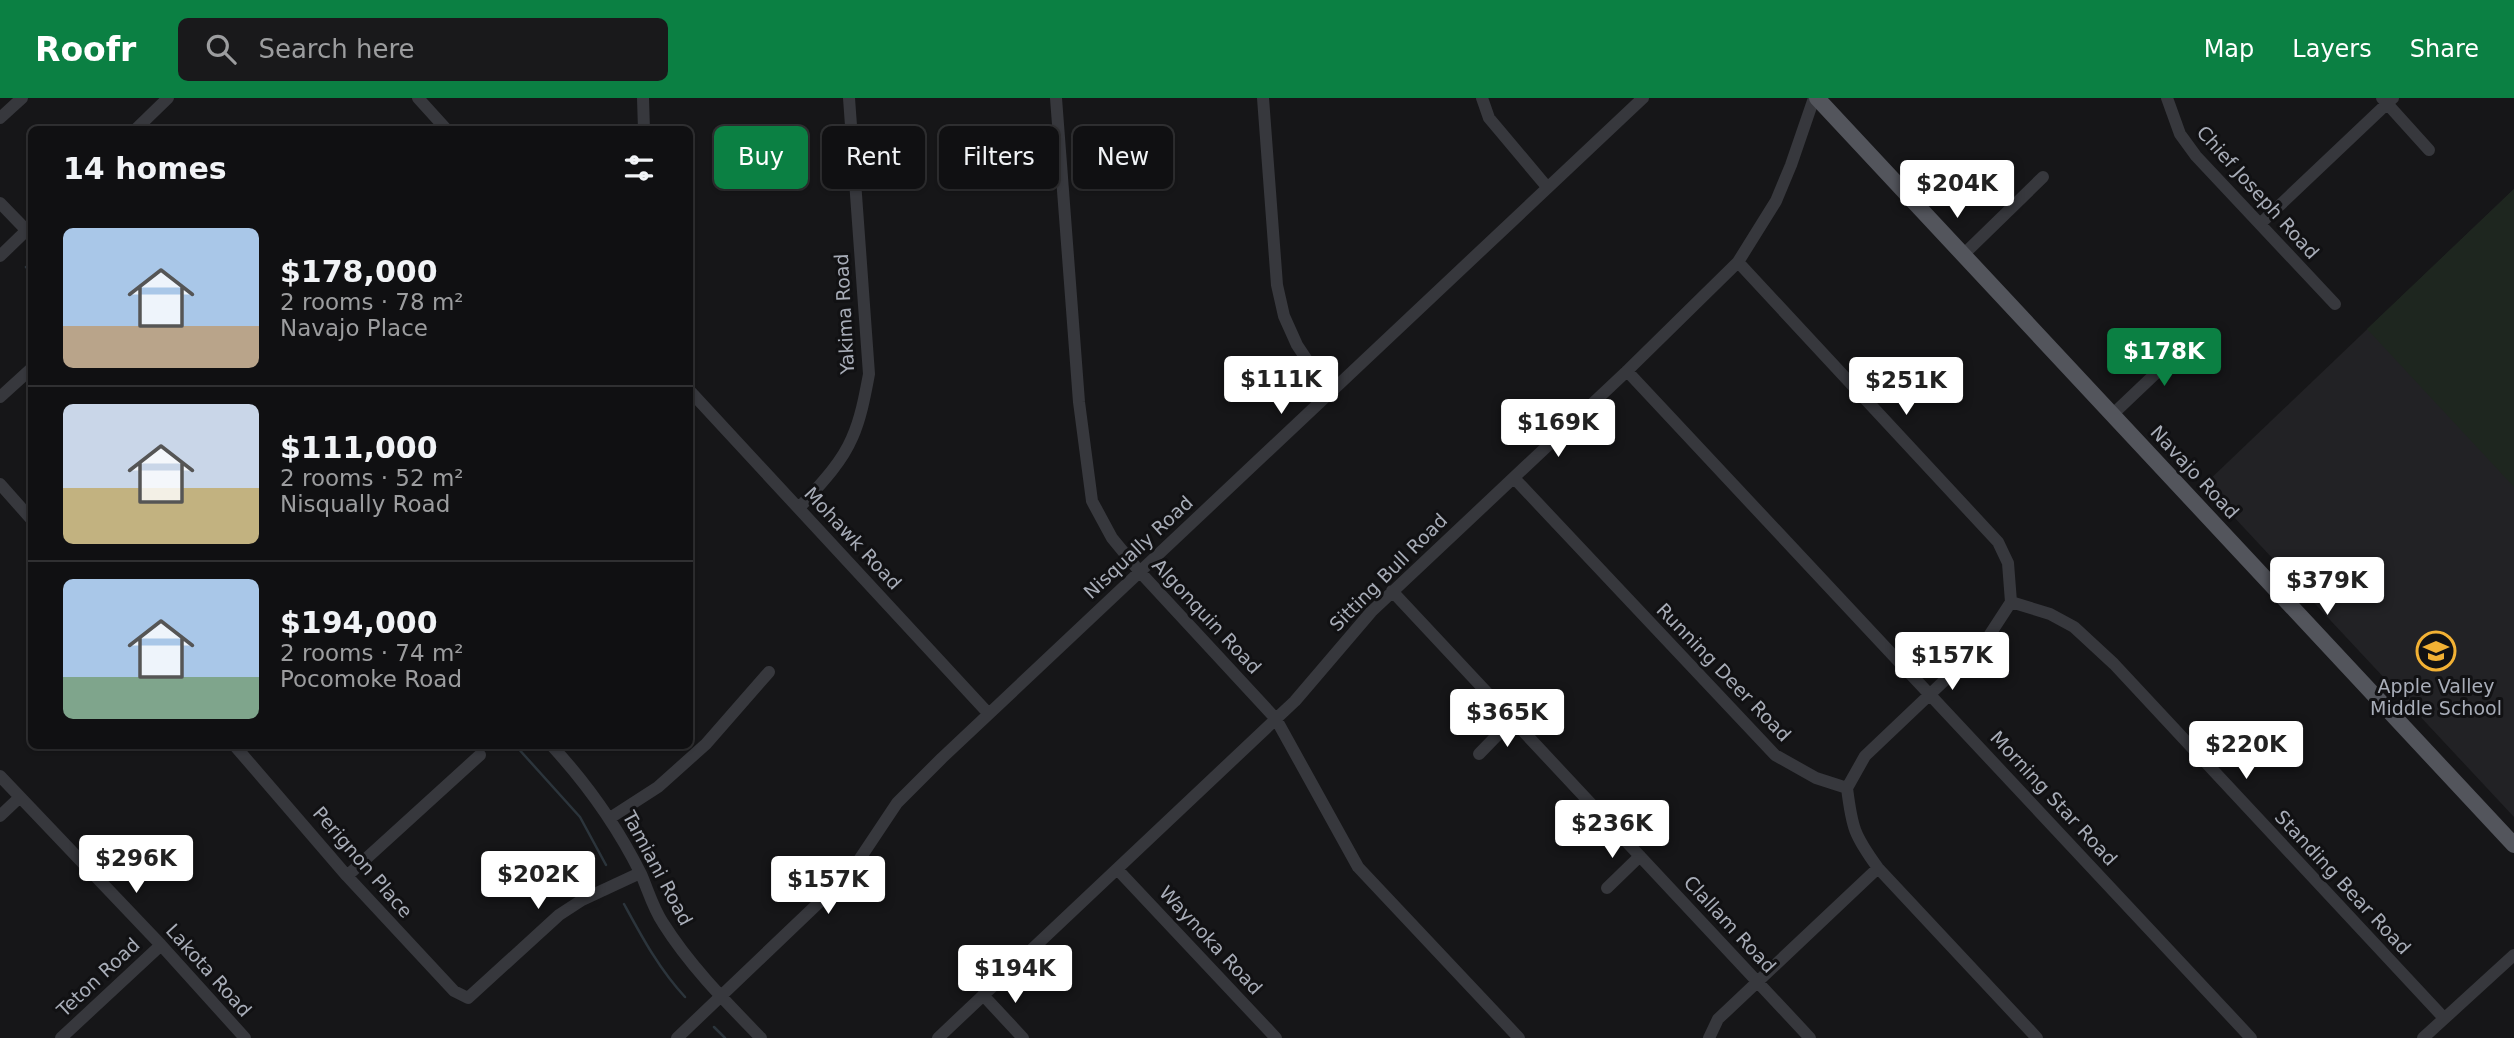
<!DOCTYPE html>
<html lang="en">
<head>
<meta charset="utf-8">
<style>
	body { margin:0; font-family:"DejaVu Sans",sans-serif; background:#19191b; color:#f1f3f6; height:100vh; display:flex; flex-direction:column; font-size:26px; white-space:nowrap }
	* { box-sizing:border-box; margin:0 }
	p { font-size:23px; color:#9c9d9f }
	.icon { flex:none; width:38px; height:38px; fill:none; stroke:currentColor; stroke-width:2; stroke-linecap:round; stroke-linejoin:round }
	.map { position:relative; flex:1; overflow:hidden }
	.drawer { position:absolute; left:28px; top:28px; width:665px; height:623px; display:flex; flex-direction:column; background:#101012; border-radius:10px; box-shadow:0 2px 5px #0004,0 0 0 2px #303032 }
	.drawer>* { flex:none }
	.hud { position:absolute; left:714px; top:28px; width:665px; height:63px; display:flex; gap:14px }
	.price { position:absolute; translate:-50% -60px; padding:0 16px; border-radius:7px; background:#fff; color:#222; font-size:23px; line-height:46px; filter:drop-shadow(0 2px 4px #0008) }
	.price::after { content:''; position:absolute; left:50%; top:42px; width:21px; height:16px; margin-left:-10px; background:inherit; clip-path:polygon(0 0,100% 0,50% 100%) }
	.price.current { background:#0b8043; color:#fff }
	ul { padding:0; list-style:none }
	li { display:flex; align-items:center; gap:21px; height:175px; padding:0 35px }
	li+li { border-top:2px solid #303032 }
	li span { display:grid; place-items:center; flex:none; width:196px; height:140px; border-radius:10px; color:#555 }
	li>.icon { margin-inline-start:auto }
	span .icon { width:84px; height:84px; fill:#fffc; stroke-width:1 }
	li b { font-size:30px }
	h2 { display:flex; justify-content:space-between; align-items:center; height:84px; padding:0 35px; font-size:30px }
	.tag { padding:0 24px; border-radius:10px; background:#101012; box-shadow:0 2px 5px #0004,0 0 0 2px #303032; font-size:24px; line-height:63px }
	.tag.current { background:#0b8043; color:#fff }
	header { display:flex; align-items:center; gap:42px; box-sizing:border-box; height:98px; padding:0 35px; background:#0b8043; color:#fff }
	header strong { font-size:33px }
	nav { display:flex; gap:38px; margin-inline-start:auto; font-size:24px }
	.search { width:490px; height:63px; background:#19191b; display:flex; align-items:center; gap:18px; box-sizing:border-box; padding:0 24px; border-radius:10px; color:#9c9d9f; font-size:26px }
	.map>svg:first-child { display:block }
	.built { fill:#222225 }
	.green { fill:#1e261f }
	.lines { fill:none; stroke-linecap:round; stroke-linejoin:round }
	.stream { stroke:#2c353c; stroke-width:2.5 }
	.minor { stroke:#37383d; stroke-width:12 }
	.major { stroke:#53555c; stroke-width:16 }
	.labels { text-anchor:middle; stroke-width:6; stroke-linejoin:round; paint-order:stroke }
	.street-label { font-size:19px; fill:#a8adb8; stroke:#111113 }
	.poi-label { font-size:19px; fill:#a8adb8; stroke:#111113 }
</style>
</head>
<body>
<header>
<strong>Roofr</strong>
<div class="search"><svg class="icon" aria-label="search" viewBox="0 0 24 24"><circle cx="10" cy="10" r="6"/><path d="M15 15l6 6"/></svg>Search here</div>
<nav><a>Map</a><a>Layers</a><a>Share</a></nav>
</header>
<div class="map">
<svg width="2514" height="940" viewBox="0 0 2514 940">
	<rect width="100%" height="100%" fill="#161618"/>
	<path class="built" d="M2514,91V719L2204,387Z"/>
	<path class="green" d="M2514,91V389L2367,231Z"/>
	<g class="lines">
		<path class="stream" d="M26,169L32,175
			M516,648L580,719L606,767
			M624,806C642,839 659,871 685,899
			M714,929L725,940"/>
		<path class="minor" d="M418,0L447,32
			M643,0L644,32
			M1056,0L1079,304L1092,403L1112,440L1140,474L1276,621L1358,769L1519,940
			M1263,0L1277,187L1284,218L1297,247L1313,271L1331,292
			M1482,0L1489,20L1547,89
			M2167,0L2180,36L2196,58L2335,206
			M2382,0L2429,52
			M0,20L22,0
			M135,32L168,0
			M0,105L32,138
			M2261,125L2393,0
			M1964,156L2043,79
			M0,158L31,128
			M1738,164L1998,444L2008,465L2011,504
			M1627,273L2251,940
			M690,293L988,615
			M0,299L32,270
			M2113,316L2193,240
			M1514,380L1775,657L1816,680L1847,690
			M0,386L32,422
			M799,410C818,389 841,366 852,340C861,320 865,297 869,276L849,0
			M1392,493L1810,940
			M2011,504L2050,516L2074,529L2114,566L2444,920
			M235,648L347,778L454,893L468,900L559,817L582,802L640,775
			M552,648C588,687 617,728 641,776C648,792 653,810 663,825C690,868 726,904 761,940
			M1479,656L1511,623
			M0,678L161,847L245,940
			M1847,690C1852,730 1854,737 1878,770L2037,940
			M1847,690L1865,658L1985,544L2011,504
			M0,718L20,699
			M610,720L658,689L706,646L769,574
			M1117,771L1276,940
			M347,778L480,657
			M1607,790L1640,758
			M983,897L1023,940
			M61,940L161,847
			M677,940L851,774L897,705L942,660L1643,0
			M938,940L1295,603L1371,514L1627,273L1738,164L1776,103L1791,67L1814,0
			M1709,940L1718,921L1878,770
			M2423,940L2514,857"/>
		<path class="major" d="M1817,0L2514,747"/>
	</g>
	<defs>
		<symbol id="school-ring" viewBox="-11 -11 22 22"><circle r="9.5" fill="#111113" stroke="#f2b134" stroke-width="1.5"/><path d="M0-5L7-2L0 1L-7-2ZM-4 1L0 2.5L4 1V4Q0 6-4 4Z" fill="#f2b134"/></symbol>
	</defs>
	<g fill-rule="evenodd">
		<use href="#school-ring" x="2414" y="531" width="44" height="44"/>
	</g>
	<g class="labels">
		<g class="street-label">
			<text transform="translate(2258 94) rotate(48)" y="7">Chief Joseph Road</text>
			<text transform="translate(844 216) rotate(-93)" y="7">Yakima Road</text>
			<text transform="translate(2195 374) rotate(47)" y="7">Navajo Road</text>
			<text transform="translate(853 440) rotate(47)" y="7">Mohawk Road</text>
			<text transform="translate(1138 449) rotate(-43)" y="7">Nisqually Road</text>
			<text transform="translate(1388 474) rotate(-45)" y="7">Sitting Bull Road</text>
			<text transform="translate(1207 518) rotate(47)" y="7">Algonquin Road</text>
			<text transform="translate(1724 574) rotate(46)" y="7">Running Deer Road</text>
			<text transform="translate(2054 700) rotate(47)" y="7">Morning Star Road</text>
			<text transform="translate(363 764) rotate(49)" y="7">Perignon Place</text>
			<text transform="translate(658 770) rotate(62)" y="7">Tamiani Road</text>
			<text transform="translate(2343 784) rotate(47)" y="7">Standing Bear Road</text>
			<text transform="translate(1730 826) rotate(47)" y="7">Clallam Road</text>
			<text transform="translate(1211 842) rotate(47)" y="7">Waynoka Road</text>
			<text transform="translate(209 872) rotate(48)" y="7">Lakota Road</text>
			<text transform="translate(98 879) rotate(-43)" y="7">Teton Road</text>
		</g>
		<g class="poi-label">
			<text x="2436" y="595">Apple Valley<tspan x="2436" dy="22">Middle School</tspan></text>
		</g>
	</g>
</svg>
<b class="price" style="left:1957px;top:122px">$204K</b>
<b class="price current" style="left:2164px;top:290px">$178K</b>
<b class="price" style="left:1281px;top:318px">$111K</b>
<b class="price" style="left:1906px;top:319px">$251K</b>
<b class="price" style="left:1558px;top:361px">$169K</b>
<b class="price" style="left:2327px;top:519px">$379K</b>
<b class="price" style="left:1952px;top:594px">$157K</b>
<b class="price" style="left:1507px;top:651px">$365K</b>
<b class="price" style="left:2246px;top:683px">$220K</b>
<b class="price" style="left:1612px;top:762px">$236K</b>
<b class="price" style="left:136px;top:797px">$296K</b>
<b class="price" style="left:538px;top:813px">$202K</b>
<b class="price" style="left:828px;top:818px">$157K</b>
<b class="price" style="left:1015px;top:907px">$194K</b>
<div class="hud">
<a class="tag current">Buy</a>
<a class="tag">Rent</a>
<a class="tag">Filters</a>
<a class="tag">New</a>
</div>
<section class="drawer">
<h2>14 homes<svg class="icon" aria-label="filters" viewBox="0 0 24 24"><path d="M4 7h16M4 17h16"/><circle cx="9" cy="7" r="2"/><circle cx="15" cy="17" r="2"/></svg></h2>
<ul>
<li><span style="background:linear-gradient(#a9c7e8 70%,#b9a48a 0)"><svg class="icon" aria-label="home" viewBox="0 0 24 24"><path d="M3 11l9-7 9 7M6 9v11h12V9"/></svg></span><div><b>$178,000</b><p>2 rooms · 78 m²</p><p>Navajo Place</p></div></li>
<li><span style="background:linear-gradient(#c9d6e8 60%,#c2b280 0)"><svg class="icon" aria-label="home" viewBox="0 0 24 24"><path d="M3 11l9-7 9 7M6 9v11h12V9"/></svg></span><div><b>$111,000</b><p>2 rooms · 52 m²</p><p>Nisqually Road</p></div></li>
<li><span style="background:linear-gradient(#a9c7e8 70%,#7fa58c 0)"><svg class="icon" aria-label="home" viewBox="0 0 24 24"><path d="M3 11l9-7 9 7M6 9v11h12V9"/></svg></span><div><b>$194,000</b><p>2 rooms · 74 m²</p><p>Pocomoke Road</p></div></li>
</ul>
</section>
</div>
</body>
</html>
